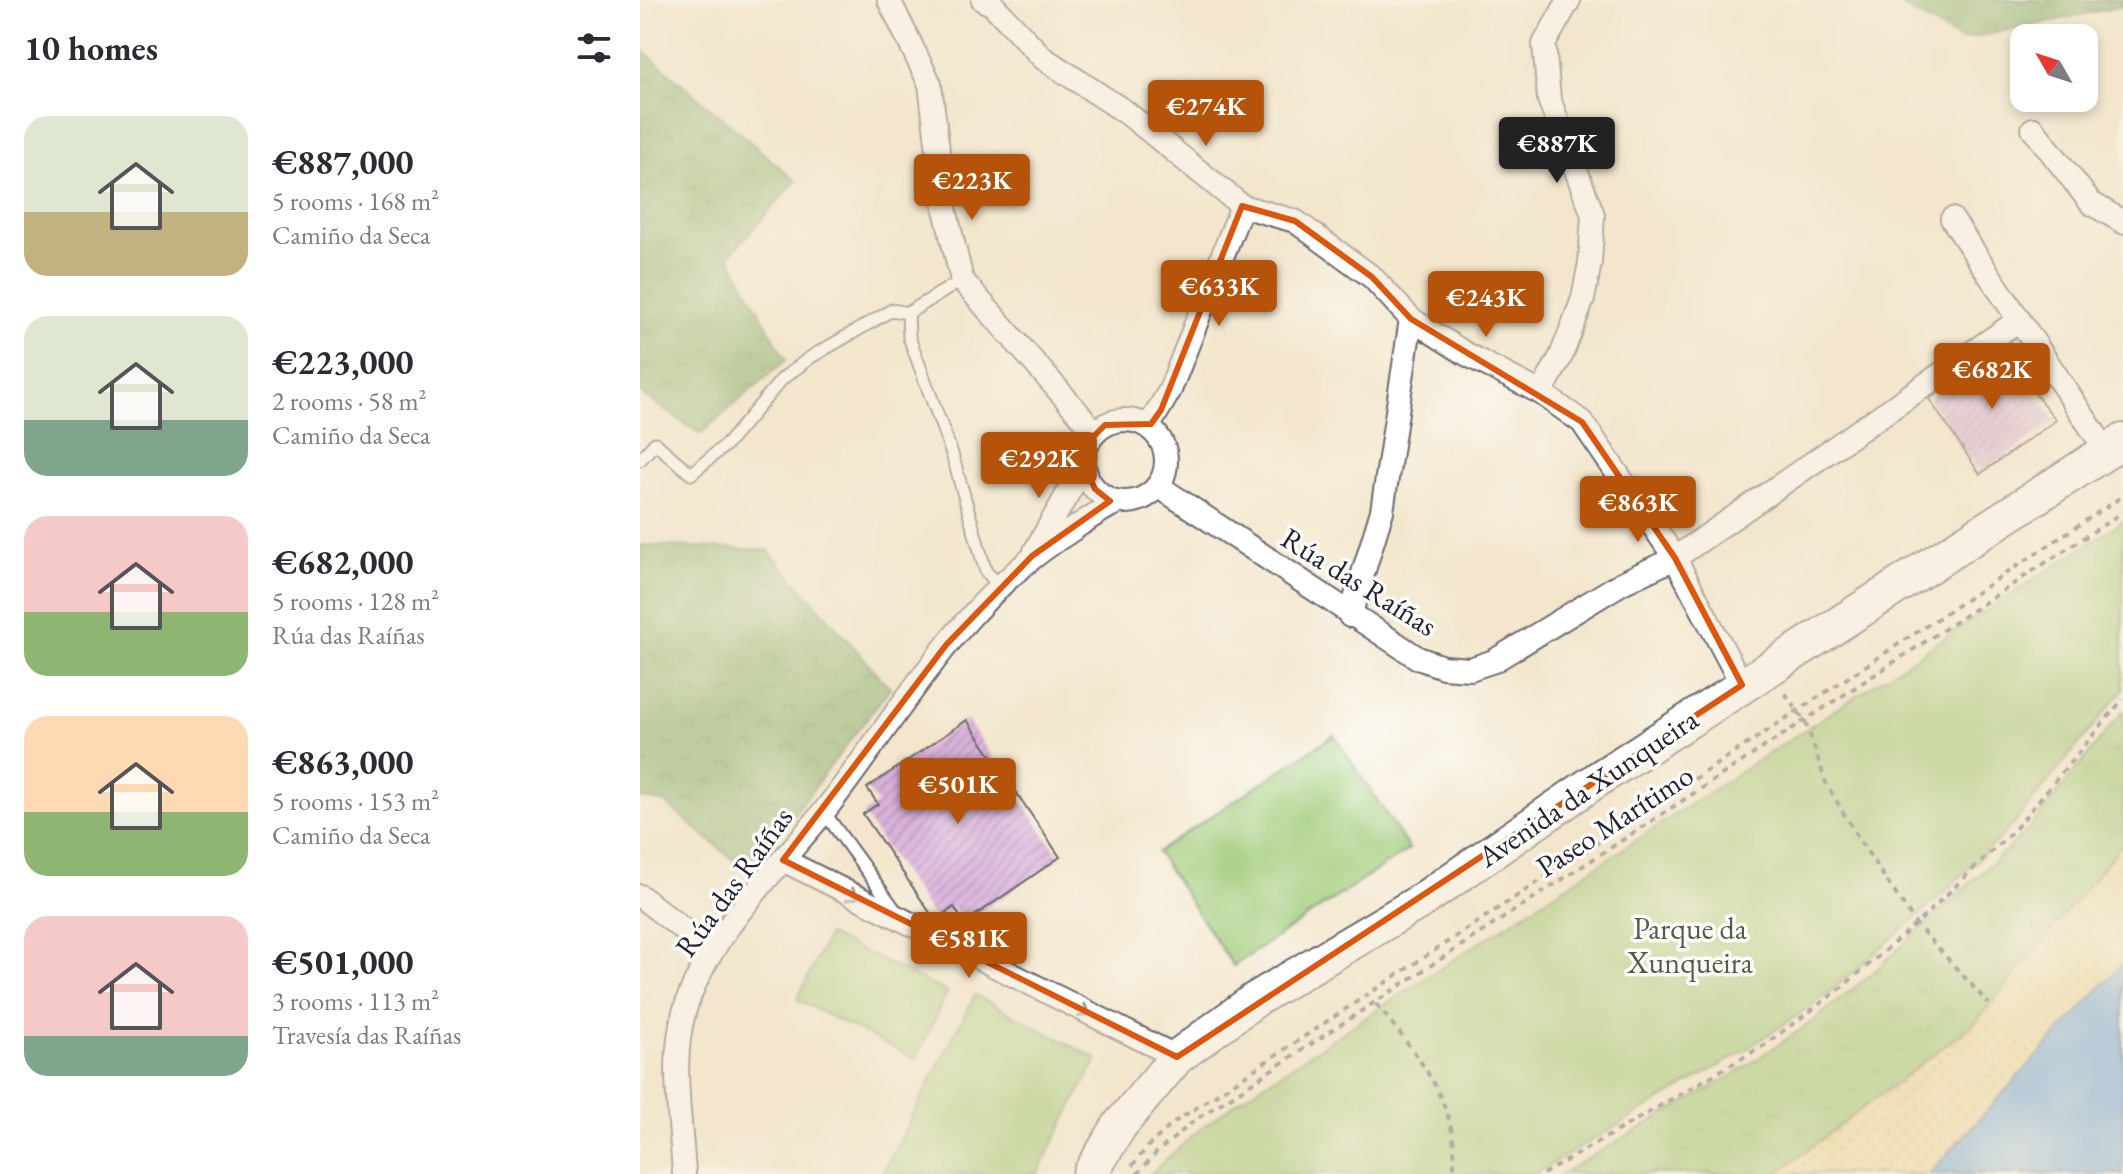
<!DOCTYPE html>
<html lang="en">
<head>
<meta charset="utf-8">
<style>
	body { margin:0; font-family:"EB Garamond",serif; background:#f7f7f7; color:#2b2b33; height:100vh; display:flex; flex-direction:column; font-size:30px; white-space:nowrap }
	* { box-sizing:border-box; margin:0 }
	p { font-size:26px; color:#7c7c81 }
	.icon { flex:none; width:44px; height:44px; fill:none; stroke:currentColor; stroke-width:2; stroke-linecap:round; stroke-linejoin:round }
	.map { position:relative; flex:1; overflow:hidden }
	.sheet { display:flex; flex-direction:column; background:#fff; width:640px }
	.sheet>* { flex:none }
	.needle { width:52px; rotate:309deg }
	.buttons { position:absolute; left:1370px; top:24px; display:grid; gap:16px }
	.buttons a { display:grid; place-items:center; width:88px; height:88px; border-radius:16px; background:#fff; box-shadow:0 4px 12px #0003; font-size:40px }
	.price { position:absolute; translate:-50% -68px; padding:0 18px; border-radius:8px; background:#b45309; color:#fff; font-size:26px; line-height:52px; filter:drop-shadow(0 2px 4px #0008) }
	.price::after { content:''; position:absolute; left:50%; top:48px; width:24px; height:18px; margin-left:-12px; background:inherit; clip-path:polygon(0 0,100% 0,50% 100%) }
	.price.on { background:#222; color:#fff }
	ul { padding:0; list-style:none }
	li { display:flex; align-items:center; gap:24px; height:200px; padding:0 24px }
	li span { display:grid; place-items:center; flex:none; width:224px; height:160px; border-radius:24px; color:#555 }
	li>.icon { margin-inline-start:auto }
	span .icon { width:96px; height:96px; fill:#fffc; stroke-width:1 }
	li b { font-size:34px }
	h2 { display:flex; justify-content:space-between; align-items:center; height:96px; padding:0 24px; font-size:34px }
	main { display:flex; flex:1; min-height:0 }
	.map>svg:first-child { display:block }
	.grass { fill:url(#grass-tufts); stroke:#607659; stroke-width:2 }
	.forest { fill:url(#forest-crowns); stroke:#506852; stroke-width:2 }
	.sand { fill:url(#sand-dots); stroke:#887e6c; stroke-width:2 }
	.green { fill:#9fca77; stroke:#607659; stroke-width:2 }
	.water { fill:#73abe2; stroke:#4a668e; stroke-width:2 }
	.building { fill:url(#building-hatch) }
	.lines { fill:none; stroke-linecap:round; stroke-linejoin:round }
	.lane-casing { stroke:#6b676e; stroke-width:15 }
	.street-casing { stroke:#6b676e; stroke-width:26 }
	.primary-casing { stroke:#6b676e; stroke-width:38 }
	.path { stroke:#6b676e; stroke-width:4; stroke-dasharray:6 6; stroke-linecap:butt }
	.lane { stroke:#fff; stroke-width:11 }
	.street { stroke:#fff; stroke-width:22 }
	.primary { stroke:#fff; stroke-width:34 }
	.oneway { stroke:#9c9ca7 }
	.marked { fill:none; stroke:#de560e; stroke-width:6; stroke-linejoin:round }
	.labels { text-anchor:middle; stroke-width:7; stroke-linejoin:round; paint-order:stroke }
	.street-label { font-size:30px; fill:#22223b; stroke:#fdfcf7 }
	.park-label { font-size:30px; fill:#4e5d50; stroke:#fdfcf7 }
</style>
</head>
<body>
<main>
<section class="sheet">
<h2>10 homes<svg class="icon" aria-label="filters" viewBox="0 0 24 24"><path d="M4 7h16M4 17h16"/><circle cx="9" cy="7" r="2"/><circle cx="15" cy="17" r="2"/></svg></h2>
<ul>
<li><span style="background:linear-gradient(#dfe7d0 60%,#c2b280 0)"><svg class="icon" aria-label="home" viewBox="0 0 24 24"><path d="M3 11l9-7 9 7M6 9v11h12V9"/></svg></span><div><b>€887,000</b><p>5 rooms · 168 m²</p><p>Camiño da Seca</p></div></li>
<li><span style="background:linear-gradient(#dfe7d0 65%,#7fa58c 0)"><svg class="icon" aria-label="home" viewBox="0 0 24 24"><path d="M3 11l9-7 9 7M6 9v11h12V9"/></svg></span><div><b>€223,000</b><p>2 rooms · 58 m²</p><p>Camiño da Seca</p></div></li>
<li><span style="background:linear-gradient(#f6c9c9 60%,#8fb573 0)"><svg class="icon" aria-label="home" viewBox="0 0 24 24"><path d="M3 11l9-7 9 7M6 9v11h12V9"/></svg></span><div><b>€682,000</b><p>5 rooms · 128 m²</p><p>Rúa das Raíñas</p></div></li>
<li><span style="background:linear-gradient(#ffd9b3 60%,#8fb573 0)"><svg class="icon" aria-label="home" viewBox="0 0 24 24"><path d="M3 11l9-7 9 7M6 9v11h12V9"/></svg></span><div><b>€863,000</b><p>5 rooms · 153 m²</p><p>Camiño da Seca</p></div></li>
<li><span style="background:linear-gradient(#f6c9c9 75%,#7fa58c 0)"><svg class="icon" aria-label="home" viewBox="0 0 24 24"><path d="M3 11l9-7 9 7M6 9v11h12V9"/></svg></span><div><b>€501,000</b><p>3 rooms · 113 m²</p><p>Travesía das Raíñas</p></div></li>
</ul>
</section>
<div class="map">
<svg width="1483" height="1174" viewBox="0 0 1483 1174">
	<defs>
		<pattern id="grass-tufts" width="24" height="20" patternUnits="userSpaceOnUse" patternTransform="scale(2)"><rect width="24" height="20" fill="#9fca77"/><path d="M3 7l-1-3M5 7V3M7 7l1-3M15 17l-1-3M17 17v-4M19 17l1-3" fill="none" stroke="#89ad68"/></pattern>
		<pattern id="forest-crowns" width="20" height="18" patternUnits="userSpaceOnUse" patternTransform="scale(2)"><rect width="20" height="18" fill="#7fae68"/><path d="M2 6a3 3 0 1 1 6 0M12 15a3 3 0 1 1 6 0" fill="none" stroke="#688d57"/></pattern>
		<pattern id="sand-dots" width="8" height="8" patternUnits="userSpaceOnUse" patternTransform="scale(2)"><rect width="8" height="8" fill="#eeda9e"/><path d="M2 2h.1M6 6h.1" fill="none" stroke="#ccbb89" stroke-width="1.8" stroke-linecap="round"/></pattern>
		<pattern id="building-hatch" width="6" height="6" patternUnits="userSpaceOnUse" patternTransform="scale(2)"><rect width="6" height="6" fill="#d9b1d9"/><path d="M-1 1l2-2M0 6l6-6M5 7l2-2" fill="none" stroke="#ba98bb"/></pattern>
	</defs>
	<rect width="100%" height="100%" fill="#fdfcf7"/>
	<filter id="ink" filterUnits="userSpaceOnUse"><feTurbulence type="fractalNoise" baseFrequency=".0125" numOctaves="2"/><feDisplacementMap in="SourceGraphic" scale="16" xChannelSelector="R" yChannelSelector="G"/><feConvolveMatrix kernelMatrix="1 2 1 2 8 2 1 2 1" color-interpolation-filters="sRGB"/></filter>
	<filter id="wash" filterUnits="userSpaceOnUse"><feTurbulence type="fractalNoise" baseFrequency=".006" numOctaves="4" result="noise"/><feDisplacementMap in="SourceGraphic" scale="32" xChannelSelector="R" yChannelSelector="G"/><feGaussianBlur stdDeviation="1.8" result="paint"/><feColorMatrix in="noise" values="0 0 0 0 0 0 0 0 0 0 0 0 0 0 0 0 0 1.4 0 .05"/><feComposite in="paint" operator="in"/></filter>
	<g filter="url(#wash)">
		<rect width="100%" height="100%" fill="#f3e6cc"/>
		<path class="grass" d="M1483,711V843L1335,1023L1136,1174H921L1098,1072L1173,1021L1228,977L1387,831Z"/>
		<path class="forest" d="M1251,0H1483V6L1321,40Z
			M0,48L156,181L89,256L146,360L60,434L0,393Z
			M0,545L128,550L250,688L109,873L25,803L0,798Z"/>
		<path class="sand" d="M1483,843V1069L1385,1174H1136L1335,1023Z"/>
		<path class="green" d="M1483,521V690L1370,828L1293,903L1183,998L1104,1051L895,1174H510L561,1128L603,1098Z
			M694,735L769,849L593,966L517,852Z
			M188,935L307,992L276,1059L157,1000Z
			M335,995L457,1059L397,1174H242Z"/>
		<path class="water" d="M1483,963V1174H1289L1298,1164Z"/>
		<g id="blocks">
			<path class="building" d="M1360,350L1416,420L1340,474L1289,399Z
				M327,720L420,857L324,923L314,907L295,920L223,814L238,804L227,788Z"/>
		</g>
	</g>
	<g filter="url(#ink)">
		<use href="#blocks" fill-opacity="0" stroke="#6b676e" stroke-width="2"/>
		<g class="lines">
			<defs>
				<path id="lane" d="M268,313L269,337L312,454L346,572L361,586
					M0,460L15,443L51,474L88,443L142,379L171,357L252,310L268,313L322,280
					M184,812L256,911"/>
				<path id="street" d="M249,0L290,84L305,209L322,280L455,432
					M343,0L352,4L403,58L487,113L602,206L655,221L732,277L771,319L826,354L901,393L942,422L1035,558L1102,685
					M1393,129L1451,203L1483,222
					M1312,219L1467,452
					M901,393L921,356L943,299L950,263L953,215L909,99L904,44L929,0
					M444 461a41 41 0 1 1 82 0a41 41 0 1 1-82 0Z
					M509,426L530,390L602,206
					M518,486L778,658L803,667L830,669L854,661L982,583L1035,558L1379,320
					M395,551L444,465
					M710,616L742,511L771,319
					M143,860L537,1057
					M0,896L72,952
					M44,1174C41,1117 28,1054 48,1000C74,930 135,871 182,814C257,720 315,608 417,540C438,527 455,512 478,502"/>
				<path id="primary" d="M450,1174L480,1125L537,1057L616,999L781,901L961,777L1483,441"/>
			</defs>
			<use href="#lane" class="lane-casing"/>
			<use href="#street" class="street-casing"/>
			<use href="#primary" class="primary-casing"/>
			<path class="path" d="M1145,693L1166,723L1186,783L1220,841L1276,924L1349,1004
				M736,1004C775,1051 823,1108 813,1174
				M492,1166L509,1145L536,1121L1483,496
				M497,1174L516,1153L555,1120L1483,512
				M903,1174L1123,1046L1200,989L1276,924L1375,829L1483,699"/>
			<use href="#lane" class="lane"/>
			<use href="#street" class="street"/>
			<use href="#primary" class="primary"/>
		</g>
		<defs><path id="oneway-chevron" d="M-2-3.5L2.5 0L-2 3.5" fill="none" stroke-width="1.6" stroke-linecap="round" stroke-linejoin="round" transform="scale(2)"/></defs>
		<g class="oneway">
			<use href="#oneway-chevron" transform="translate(213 896) rotate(27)"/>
			<use href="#oneway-chevron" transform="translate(445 1012) rotate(26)"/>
		</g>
	</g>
	<path d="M0 0H1483V1174H0ZM602,206L655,221L732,277L771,319L942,422L1035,558L1102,685L537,1057L143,860L306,645L392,556L470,501L455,489L444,465L448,442L465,425L511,424L521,410Z" fill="#f3e6cc" fill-opacity=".55" fill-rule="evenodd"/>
	<path class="marked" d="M602,206L655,221L732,277L771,319L942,422L1035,558L1102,685L537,1057L143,860L306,645L392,556L470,501L455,489L444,465L448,442L465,425L511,424L521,410Z"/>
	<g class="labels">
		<g class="street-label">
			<text transform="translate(719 582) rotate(32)" y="10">Rúa das Raíñas</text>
			<text transform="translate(948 788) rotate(-34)" y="10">Avenida da Xunqueira</text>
			<text transform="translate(975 821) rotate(-33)" y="10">Paseo Marítimo</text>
			<text transform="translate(94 882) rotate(-54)" y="10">Rúa das Raíñas</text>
		</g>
		<g class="park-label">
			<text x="1050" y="939">Parque da<tspan x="1050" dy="34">Xunqueira</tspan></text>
		</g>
	</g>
</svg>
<div class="buttons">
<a><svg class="needle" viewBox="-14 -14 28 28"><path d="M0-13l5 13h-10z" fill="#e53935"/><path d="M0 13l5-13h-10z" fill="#7c7c81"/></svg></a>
</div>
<b class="price" style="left:566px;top:148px">€274K</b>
<b class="price on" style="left:917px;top:185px">€887K</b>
<b class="price" style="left:332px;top:222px">€223K</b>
<b class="price" style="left:579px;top:328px">€633K</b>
<b class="price" style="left:846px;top:339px">€243K</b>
<b class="price" style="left:1352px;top:411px">€682K</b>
<b class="price" style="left:399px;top:500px">€292K</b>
<b class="price" style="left:998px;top:544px">€863K</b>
<b class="price" style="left:318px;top:826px">€501K</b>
<b class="price" style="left:329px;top:980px">€581K</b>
</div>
</main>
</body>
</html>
